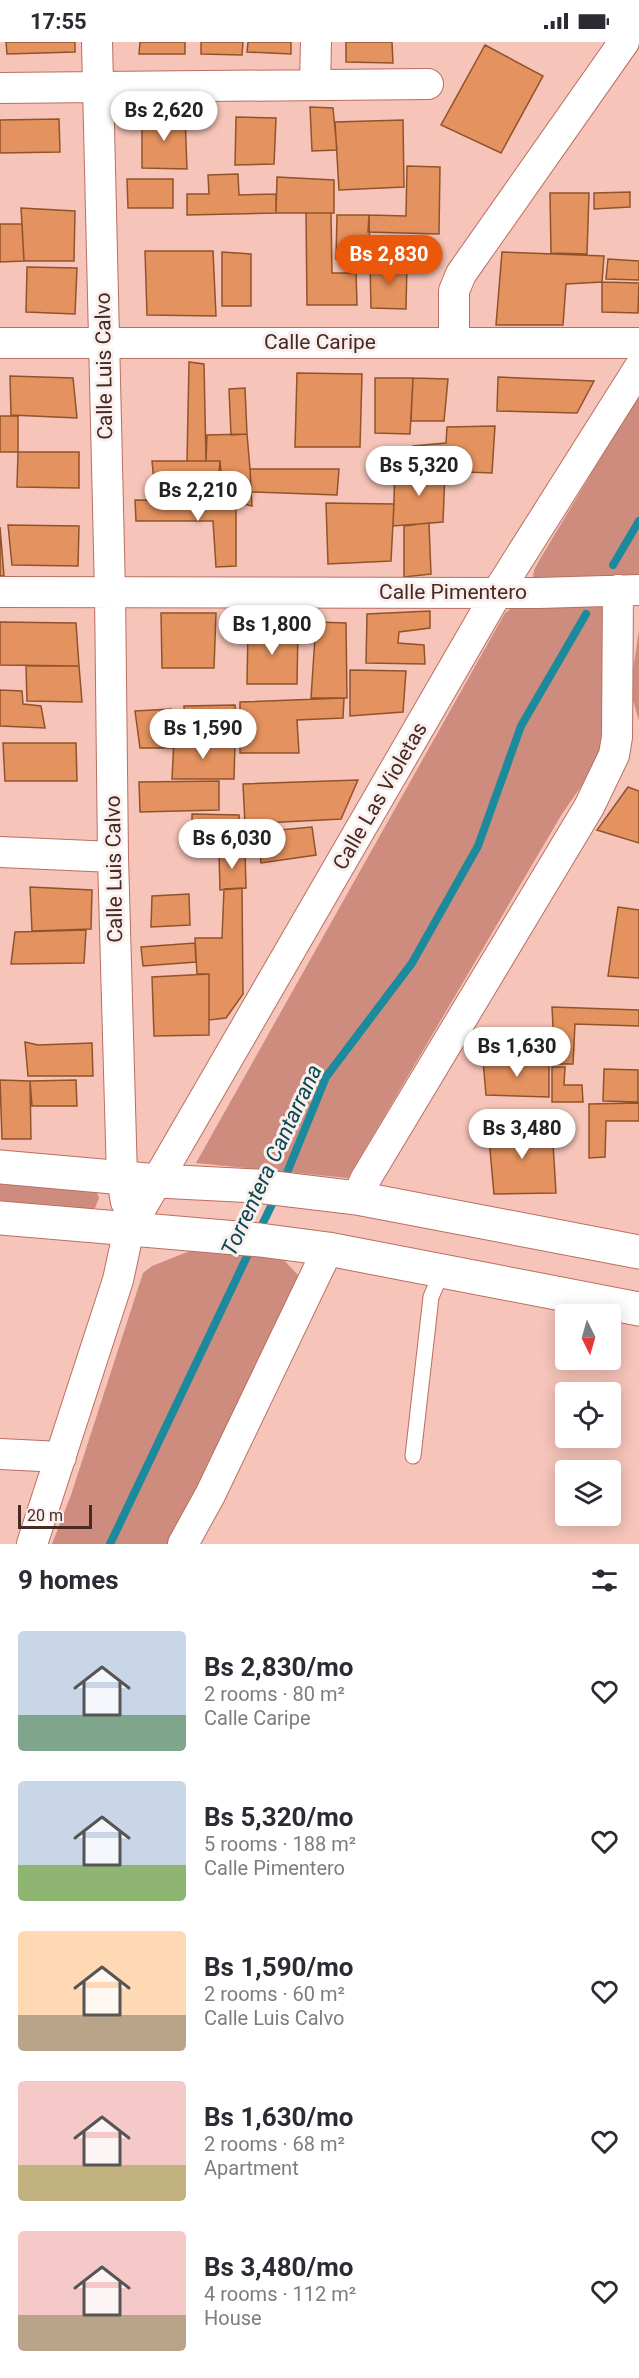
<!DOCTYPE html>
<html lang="en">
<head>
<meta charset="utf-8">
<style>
	body { margin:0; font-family:Roboto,sans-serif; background:#f2f2f3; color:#2b2b33; height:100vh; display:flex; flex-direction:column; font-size:22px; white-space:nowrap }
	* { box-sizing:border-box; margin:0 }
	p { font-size:20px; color:#7c7c81 }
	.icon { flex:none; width:33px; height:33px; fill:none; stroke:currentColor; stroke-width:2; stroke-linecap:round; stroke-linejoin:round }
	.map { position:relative; height:1502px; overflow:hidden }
	.sheet { display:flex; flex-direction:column; background:#fff; flex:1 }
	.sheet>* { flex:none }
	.needle { width:39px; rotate:175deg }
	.controls { position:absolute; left:555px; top:1262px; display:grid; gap:12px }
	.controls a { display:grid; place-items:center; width:66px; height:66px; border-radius:6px; background:#fff; box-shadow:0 3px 15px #0003; font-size:30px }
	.scale { position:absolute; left:18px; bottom:15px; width:74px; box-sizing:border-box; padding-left:6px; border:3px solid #492923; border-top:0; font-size:16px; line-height:21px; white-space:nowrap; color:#492923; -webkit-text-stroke:4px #f9f0ee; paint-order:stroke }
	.price { position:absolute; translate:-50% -51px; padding:0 14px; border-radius:21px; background:#fff; color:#222; font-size:20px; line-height:39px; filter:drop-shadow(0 2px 3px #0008) }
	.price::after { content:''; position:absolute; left:50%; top:36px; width:18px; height:14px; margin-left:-9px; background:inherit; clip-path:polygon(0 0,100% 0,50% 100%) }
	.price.on { background:#ea580c; color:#fff }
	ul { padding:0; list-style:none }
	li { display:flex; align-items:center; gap:18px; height:150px; padding:0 18px }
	li span { display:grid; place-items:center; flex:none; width:168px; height:120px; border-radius:6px; color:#555 }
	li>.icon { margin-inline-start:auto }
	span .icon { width:72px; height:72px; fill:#fffc; stroke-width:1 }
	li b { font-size:26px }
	h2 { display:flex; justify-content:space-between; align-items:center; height:72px; padding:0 18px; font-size:26px }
	.status { display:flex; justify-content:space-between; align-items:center; height:42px; padding:0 30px; background:#fff; direction:ltr }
	.status svg { height:16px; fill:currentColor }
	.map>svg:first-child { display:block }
	.green { fill:#ce8c7f }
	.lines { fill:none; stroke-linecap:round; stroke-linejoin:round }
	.stream { stroke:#1b8a9c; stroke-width:8 }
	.building { fill:#e4925f; stroke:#91532a; stroke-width:1.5 }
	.lane-casing { stroke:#ba6f60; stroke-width:17 }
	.street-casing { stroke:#ba6f60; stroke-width:32 }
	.secondary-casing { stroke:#ba6f60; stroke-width:35 }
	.lane { stroke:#fff; stroke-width:15 }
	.street { stroke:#fff; stroke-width:30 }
	.secondary { stroke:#fff; stroke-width:33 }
	.labels { text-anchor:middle; stroke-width:6; stroke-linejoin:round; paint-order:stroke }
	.street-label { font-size:21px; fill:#492923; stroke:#f9f0ee }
	.water-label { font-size:22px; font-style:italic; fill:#0c4852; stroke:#f9f0ee }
</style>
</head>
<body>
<div class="status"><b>17:55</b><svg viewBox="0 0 49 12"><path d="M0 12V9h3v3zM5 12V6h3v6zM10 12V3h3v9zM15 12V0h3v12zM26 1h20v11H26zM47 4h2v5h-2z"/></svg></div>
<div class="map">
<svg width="639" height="1502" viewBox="0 0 639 1502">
	<rect width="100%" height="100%" fill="#f6c4b9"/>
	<path class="green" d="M639,352V534L552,537L533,535L534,528L540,517Z
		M518,561L603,564L605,696L600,717L562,772L348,1136L196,1121L505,571Z
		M639,588V679L630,648Z
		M0,1138L96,1148L99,1156L95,1166L88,1169L0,1162Z
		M195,1207L281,1215L298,1233L297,1252L273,1292L169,1502H52L71,1453L143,1231L152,1224Z"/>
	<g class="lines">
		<path class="stream" d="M613,523L639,479
			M284,1138L326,1035L412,921L478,804L521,684L586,572
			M259,1189L276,1154
			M110,1502L251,1206"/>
	</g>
	<path class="building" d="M6,0H75V10L7,12Z
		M140,0H185V12H139Z
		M201,0H243L242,13L201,12Z
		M248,0H291V12L247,10Z
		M346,0H392L393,21L346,20Z
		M485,3L543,34L501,111L441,83Z
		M310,65L333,66L337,108L312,109Z
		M185,73L187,127L142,126V74Z
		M236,75L276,76L274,122L235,123Z
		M59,77L60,110L0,111V78Z
		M403,78L404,145L339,148L335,80Z
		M407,124L440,125L439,192L368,190L369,173L406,174Z
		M238,132L239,153L276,152V171L187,173V152H209L208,133Z
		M277,135L334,138V171H276Z
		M127,137H173V166H128Z
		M630,150V165L594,167V151Z
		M550,151H589L587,212L551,211Z
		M21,166L75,169L74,219H24Z
		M306,171H331L332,231H356L357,263H307Z
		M337,173H369L370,217H336Z
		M0,182H22L24,219L0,220Z
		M145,209H213L216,274L147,273Z
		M222,210L251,212V264H222Z
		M502,210L604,214L602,240L566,242L563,283H496Z
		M608,217L639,219V238L606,237Z
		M370,222H407L406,267L371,266Z
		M27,225L77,226L75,272L26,270Z
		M602,240L639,241L638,271L602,270Z
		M189,320L204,322L206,419H187Z
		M297,331L362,332L360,405H295Z
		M10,334L73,336L77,376L11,373Z
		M498,335L594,339L577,371L497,369Z
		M375,336H413L410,392L375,391Z
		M413,336L448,337L444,379H411Z
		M245,346L247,392L231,393L229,347Z
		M0,374H18V410H0Z
		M495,384L492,431L413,428V404L446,401L447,385Z
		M247,392L250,427L252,464L223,457L220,419H206L207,393Z
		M18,410H79V446L17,445Z
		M152,419H220L217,451L155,450Z
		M250,427H339L337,453L251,450Z
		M395,428L445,429L443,480L393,484Z
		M135,458L236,460V524L216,525L213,479H136Z
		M326,461L394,462L391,519L328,522Z
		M429,481L431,532L404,535V484Z
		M8,483L79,484L78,524L12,523Z
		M0,485L4,534H0Z
		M430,569V586L399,590L398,601L424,603L425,622L366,621L367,572Z
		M161,571H216L214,626H162Z
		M0,580L76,581L79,624L0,623Z
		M316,580L346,581L347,656H311Z
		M248,585L298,586L297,642H247Z
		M26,624H79L82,660L27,659Z
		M350,628L406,629L403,670L350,674Z
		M0,648L22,649L23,662L41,664L45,686L0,684Z
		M344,656L343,676L297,678L299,711H240V660Z
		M235,663L237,695L186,697L184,664Z
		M171,667L174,706H140L135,669Z
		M174,697L235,700L234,737H172Z
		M3,701H76L77,739H5Z
		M358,738L341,777L245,782L243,742Z
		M219,739V768L140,770L139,740Z
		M628,745L639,749V801L597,788Z
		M192,772L239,773L240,807L192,809Z
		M312,785L316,813L261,821L258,790Z
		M245,809L246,846L220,848L219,811Z
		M30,845L92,848L91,887L32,889Z
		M242,846L243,952L226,976L209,978V932H197L195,896H222L224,847Z
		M189,852L190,883L151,885L152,854Z
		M618,865L639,868V936L608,934Z
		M86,888L84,921L11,922L15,890Z
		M195,901L196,920L143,924L141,905Z
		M209,932V993L154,994L152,935Z
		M552,965L639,968V984L575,982L573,1022H555Z
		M25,1000L38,1003L92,1001L93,1034H28Z
		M483,1018L549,1020V1055L486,1053Z
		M552,1025H565L564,1043H582L583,1060H552Z
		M604,1027L638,1028V1060L603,1059Z
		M0,1038L30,1039L31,1097H2Z
		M76,1038L77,1064H32L30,1039Z
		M639,1061V1079H606L605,1115L589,1116V1062Z
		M552,1085L556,1151L494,1152L488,1086Z"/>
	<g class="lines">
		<defs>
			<path id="lane" d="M413,1414L431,1255L442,1229"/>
			<path id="street" d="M97,0L110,550L113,815L122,1136L126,1160
				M315,43L316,0
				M0,46L428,42
				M454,300V249L461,232L624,0
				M0,301H639
				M0,550L539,551L639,548
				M0,810L113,815
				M357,1156L365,1138L589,765L614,713L617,695L618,548
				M0,1412L61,1415
				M32,1502L118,1238L129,1187L497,551L639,326
				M183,1502L210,1453L328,1207"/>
			<path id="secondary" d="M0,1125L158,1139L257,1144L357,1156L639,1210
				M0,1176L260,1198L328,1207L639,1267"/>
		</defs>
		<use href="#lane" class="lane-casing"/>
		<use href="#street" class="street-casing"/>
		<use href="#secondary" class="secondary-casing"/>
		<use href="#lane" class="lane"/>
		<use href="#street" class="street"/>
		<use href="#secondary" class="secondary"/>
	</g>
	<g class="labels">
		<g class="street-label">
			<text x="320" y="307">Calle Caripe</text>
			<text transform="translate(104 324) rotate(-91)" y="7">Calle Luis Calvo</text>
			<text x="453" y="557">Calle Pimentero</text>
			<text transform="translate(380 754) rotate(-60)" y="7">Calle Las Violetas</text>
			<text transform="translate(114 827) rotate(-91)" y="7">Calle Luis Calvo</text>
		</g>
		<g class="water-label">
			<text transform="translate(271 1118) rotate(-65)" y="8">Torrentera Cantarrana</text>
		</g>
	</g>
</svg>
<div class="controls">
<a><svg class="needle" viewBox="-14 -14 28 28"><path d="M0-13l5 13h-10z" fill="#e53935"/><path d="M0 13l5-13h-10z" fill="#7c7c81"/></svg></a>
<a><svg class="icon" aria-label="locate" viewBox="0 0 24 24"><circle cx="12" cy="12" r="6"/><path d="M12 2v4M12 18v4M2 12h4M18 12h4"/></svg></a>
<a><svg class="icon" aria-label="layers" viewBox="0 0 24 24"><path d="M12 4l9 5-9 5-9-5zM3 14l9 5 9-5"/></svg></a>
</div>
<div class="scale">20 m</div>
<b class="price" style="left:164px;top:100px">Bs 2,620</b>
<b class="price on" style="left:389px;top:244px">Bs 2,830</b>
<b class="price" style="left:419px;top:455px">Bs 5,320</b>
<b class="price" style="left:198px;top:480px">Bs 2,210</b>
<b class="price" style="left:272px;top:614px">Bs 1,800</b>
<b class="price" style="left:203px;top:718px">Bs 1,590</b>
<b class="price" style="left:232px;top:828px">Bs 6,030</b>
<b class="price" style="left:517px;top:1036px">Bs 1,630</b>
<b class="price" style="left:522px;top:1118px">Bs 3,480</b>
</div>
<section class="sheet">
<h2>9 homes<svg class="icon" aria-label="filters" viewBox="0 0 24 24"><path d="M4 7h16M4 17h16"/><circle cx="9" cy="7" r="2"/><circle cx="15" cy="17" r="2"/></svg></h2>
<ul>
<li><span style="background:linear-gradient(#c9d6e8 70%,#7fa58c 0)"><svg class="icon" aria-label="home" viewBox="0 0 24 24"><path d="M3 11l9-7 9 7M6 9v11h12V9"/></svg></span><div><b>Bs 2,830/mo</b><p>2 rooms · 80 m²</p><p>Calle Caripe</p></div><svg class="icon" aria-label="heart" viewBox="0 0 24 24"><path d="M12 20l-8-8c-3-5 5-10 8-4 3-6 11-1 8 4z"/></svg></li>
<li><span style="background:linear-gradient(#c9d6e8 70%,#8fb573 0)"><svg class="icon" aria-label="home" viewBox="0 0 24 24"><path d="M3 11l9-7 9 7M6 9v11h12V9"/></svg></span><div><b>Bs 5,320/mo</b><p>5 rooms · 188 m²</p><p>Calle Pimentero</p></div><svg class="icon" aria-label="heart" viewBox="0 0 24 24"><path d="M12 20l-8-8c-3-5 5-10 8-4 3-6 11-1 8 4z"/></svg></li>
<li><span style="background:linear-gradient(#ffd9b3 70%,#b9a48a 0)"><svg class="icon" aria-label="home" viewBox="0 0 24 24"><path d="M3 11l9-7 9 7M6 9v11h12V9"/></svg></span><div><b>Bs 1,590/mo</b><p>2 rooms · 60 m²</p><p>Calle Luis Calvo</p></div><svg class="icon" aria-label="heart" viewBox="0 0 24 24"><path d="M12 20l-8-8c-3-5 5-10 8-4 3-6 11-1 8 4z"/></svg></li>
<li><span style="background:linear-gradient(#f6c9c9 70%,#c2b280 0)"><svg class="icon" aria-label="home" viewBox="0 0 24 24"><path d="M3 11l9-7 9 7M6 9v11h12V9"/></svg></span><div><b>Bs 1,630/mo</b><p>2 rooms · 68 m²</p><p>Apartment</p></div><svg class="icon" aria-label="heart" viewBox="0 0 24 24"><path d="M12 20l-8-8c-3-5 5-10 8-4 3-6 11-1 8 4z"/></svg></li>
<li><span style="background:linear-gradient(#f6c9c9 70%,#b9a48a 0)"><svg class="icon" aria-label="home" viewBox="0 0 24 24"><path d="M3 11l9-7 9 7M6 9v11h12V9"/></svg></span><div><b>Bs 3,480/mo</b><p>4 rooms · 112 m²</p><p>House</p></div><svg class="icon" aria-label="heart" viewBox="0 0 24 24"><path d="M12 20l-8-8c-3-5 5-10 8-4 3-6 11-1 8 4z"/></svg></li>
</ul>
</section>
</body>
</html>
